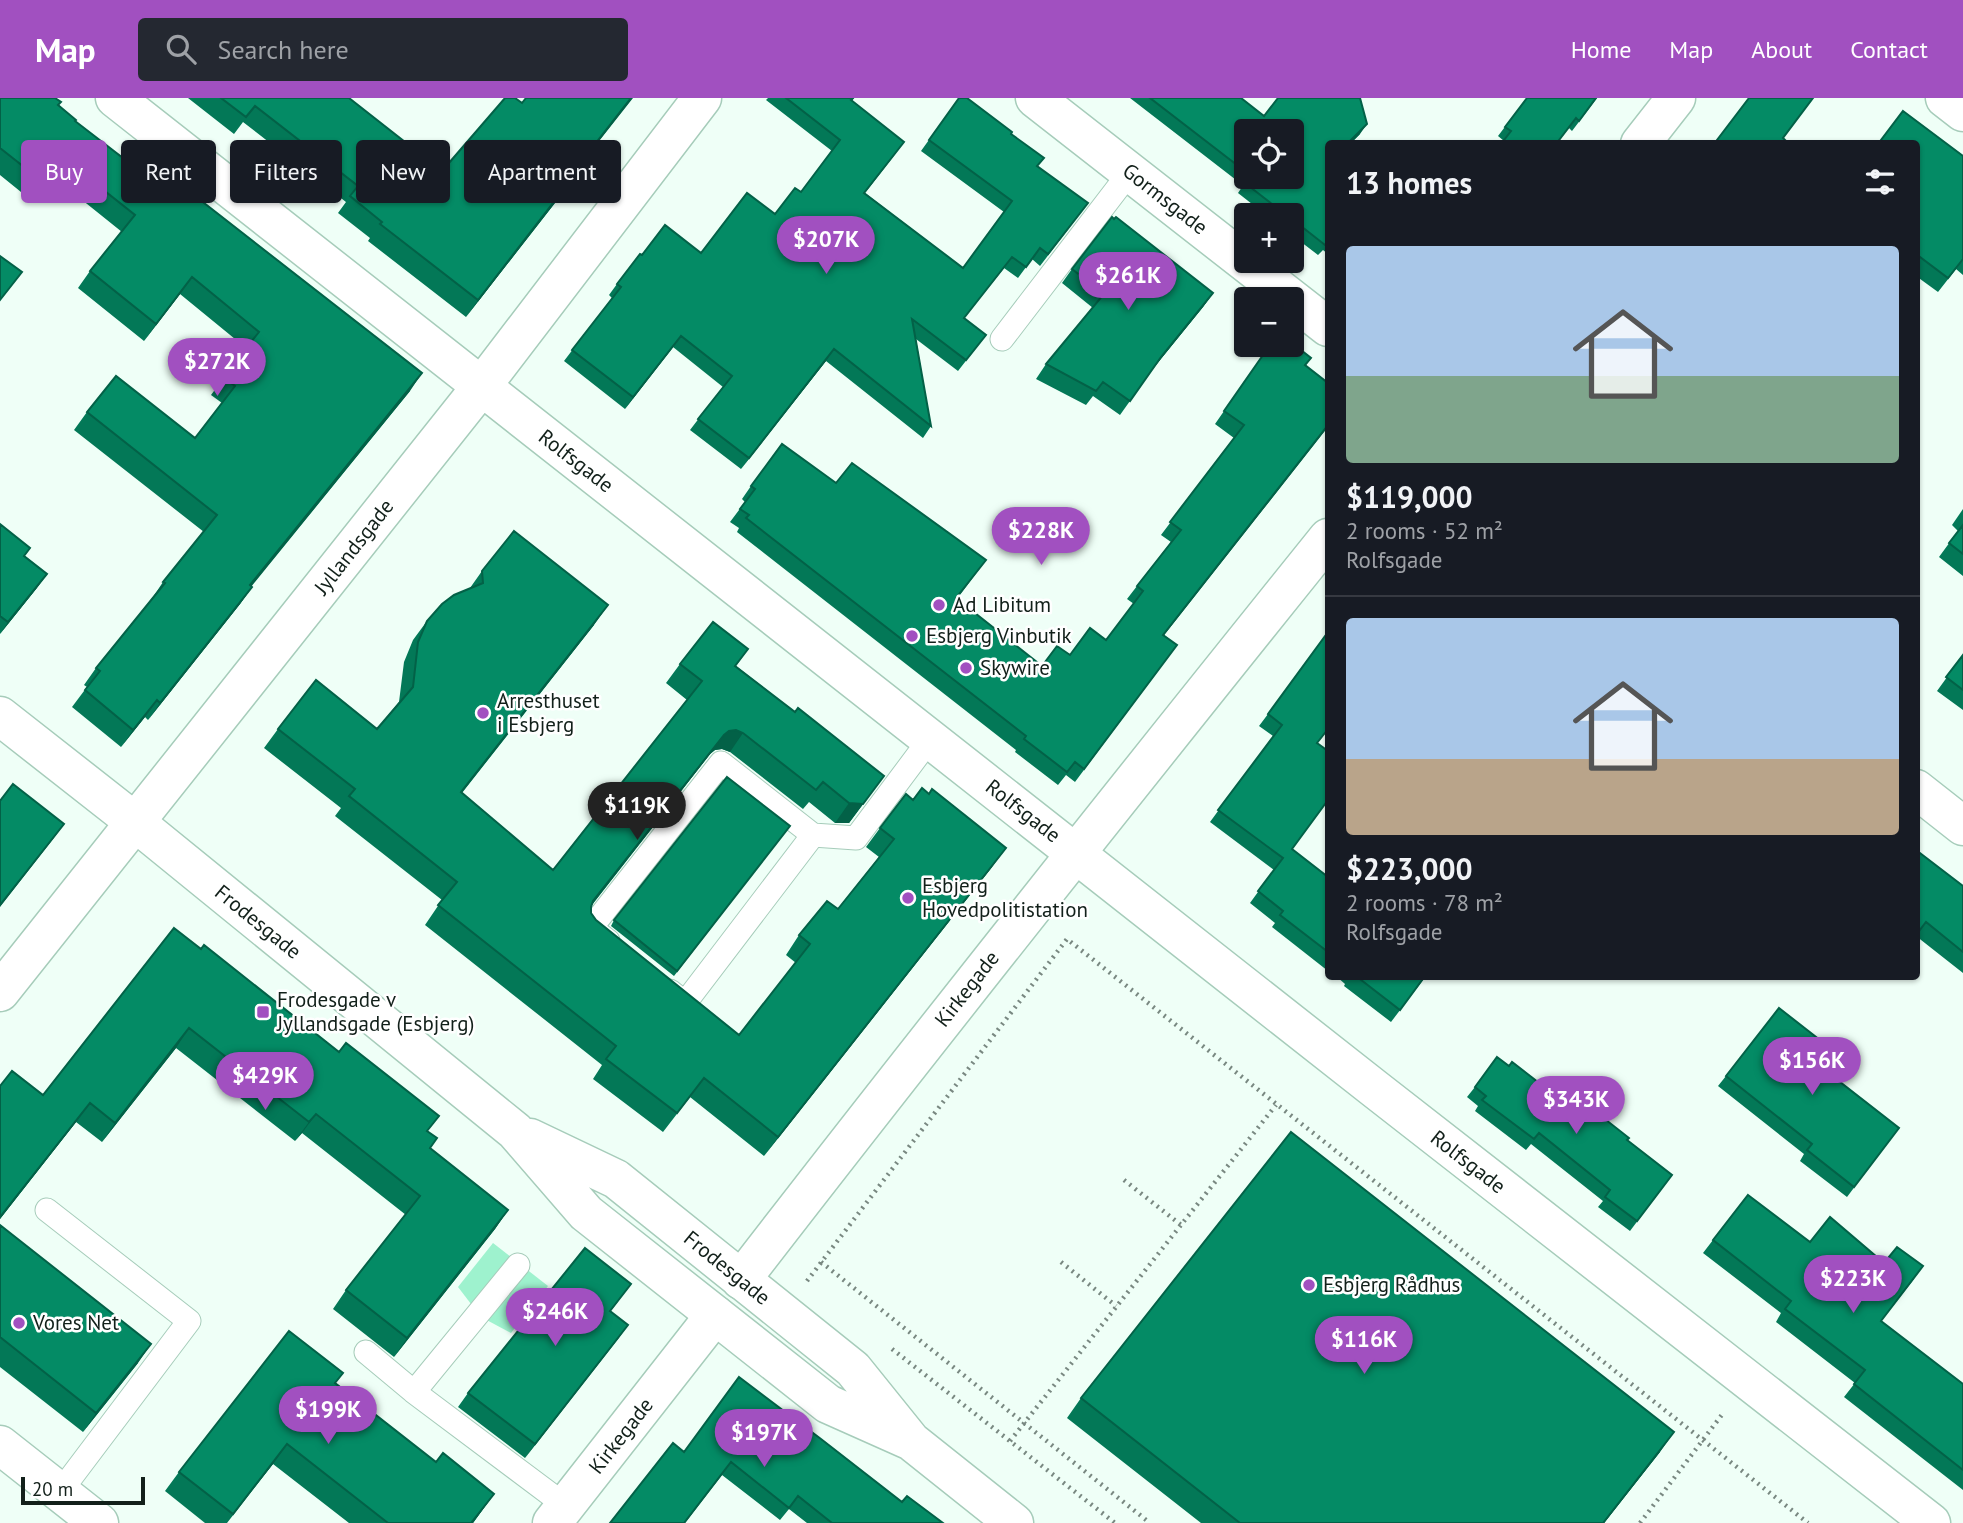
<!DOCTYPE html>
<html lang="en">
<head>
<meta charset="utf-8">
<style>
	body { margin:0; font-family:"PT Sans",sans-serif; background:#242831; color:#f1f3f6; height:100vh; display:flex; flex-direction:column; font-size:26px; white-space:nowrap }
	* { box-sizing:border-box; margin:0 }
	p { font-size:23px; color:#9ea1a6 }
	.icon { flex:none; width:38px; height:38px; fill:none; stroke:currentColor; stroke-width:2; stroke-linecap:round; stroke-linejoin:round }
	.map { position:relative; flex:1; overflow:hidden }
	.details { position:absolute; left:1325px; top:42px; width:595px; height:840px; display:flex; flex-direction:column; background:#171b24; border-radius:7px; box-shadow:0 2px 5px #0004 }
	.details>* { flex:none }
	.banner { position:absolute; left:21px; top:42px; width:665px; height:63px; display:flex; gap:14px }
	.tools { position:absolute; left:1234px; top:21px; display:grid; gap:14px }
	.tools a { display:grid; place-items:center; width:70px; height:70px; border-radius:7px; background:#171b24; box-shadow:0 2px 5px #0004; font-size:35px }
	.scale { position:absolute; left:21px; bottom:18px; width:124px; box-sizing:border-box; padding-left:7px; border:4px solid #12201a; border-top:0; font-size:19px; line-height:24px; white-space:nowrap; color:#12201a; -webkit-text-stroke:5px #fff; paint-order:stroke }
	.price { position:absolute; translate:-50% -60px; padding:0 16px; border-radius:24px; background:#a150c0; color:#fff; font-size:23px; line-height:46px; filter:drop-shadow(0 2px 4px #0008) }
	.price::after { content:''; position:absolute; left:50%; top:42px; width:21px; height:16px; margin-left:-10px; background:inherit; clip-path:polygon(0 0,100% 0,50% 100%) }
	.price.current { background:#222; color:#fff }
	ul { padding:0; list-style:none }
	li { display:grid; align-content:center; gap:14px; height:371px; padding:0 21px }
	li+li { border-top:2px solid #363941 }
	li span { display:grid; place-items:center; height:217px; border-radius:7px; color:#555 }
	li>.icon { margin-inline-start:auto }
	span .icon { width:126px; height:126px; fill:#fffc; stroke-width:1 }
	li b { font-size:30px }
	h2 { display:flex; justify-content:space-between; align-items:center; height:84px; padding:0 21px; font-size:30px }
	.pill { padding:0 24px; border-radius:7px; background:#171b24; box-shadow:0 2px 5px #0004; font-size:24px; line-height:63px }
	.pill.current { background:#a150c0; color:#fff }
	header { display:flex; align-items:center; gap:42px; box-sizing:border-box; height:98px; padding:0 35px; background:#a150c0; color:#fff }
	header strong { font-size:33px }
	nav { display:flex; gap:38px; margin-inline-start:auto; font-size:24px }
	.search { width:490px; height:63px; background:#242831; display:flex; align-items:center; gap:18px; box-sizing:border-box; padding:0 24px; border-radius:7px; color:#9ea1a6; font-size:26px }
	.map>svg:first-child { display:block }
	.green { fill:#9ef2ce }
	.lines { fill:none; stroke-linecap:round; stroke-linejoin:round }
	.lane-casing { stroke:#a6ccba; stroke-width:25 }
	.street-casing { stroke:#a6ccba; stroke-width:41 }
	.secondary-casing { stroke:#a6ccba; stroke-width:41 }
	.path { stroke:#798881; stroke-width:4.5; stroke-dasharray:2 5; stroke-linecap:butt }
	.lane { stroke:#fff; stroke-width:23 }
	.street { stroke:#fff; stroke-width:38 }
	.secondary { stroke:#fff; stroke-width:38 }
	.wall { fill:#037857; fill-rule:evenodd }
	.shaded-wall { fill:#036147 }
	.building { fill:#048b65; stroke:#036147; stroke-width:2 }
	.poi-dot { fill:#a150c0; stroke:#fff; stroke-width:2.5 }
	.labels { text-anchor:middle; stroke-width:5; stroke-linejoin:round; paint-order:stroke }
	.street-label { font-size:21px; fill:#12201a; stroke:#fff }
	.poi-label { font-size:21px; fill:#12201a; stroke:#fff; text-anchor:start }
</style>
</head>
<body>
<header>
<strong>Map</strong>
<div class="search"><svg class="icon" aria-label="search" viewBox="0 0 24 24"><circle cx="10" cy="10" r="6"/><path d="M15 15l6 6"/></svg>Search here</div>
<nav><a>Home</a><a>Map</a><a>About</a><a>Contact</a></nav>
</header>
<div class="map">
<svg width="1963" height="1425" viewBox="0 0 1963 1425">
	<rect width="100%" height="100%" fill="#effff7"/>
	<path class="green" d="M493,1145L548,1188L511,1235L481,1219L458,1189Z"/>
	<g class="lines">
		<defs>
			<path id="lane" d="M1002,241L1130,74
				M608,843L591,830L721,665L813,737
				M670,893L685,905L813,737L856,740L930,641
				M47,1112L189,1223L60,1394
				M366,1254L414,1294L566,1408
				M414,1294L518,1167"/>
			<path id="street" d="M115,0L1375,991L1931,1425
				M1035,0L1328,229
				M1945,0L1963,14
				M1640,46L1676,0
				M1916,691L1963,728
				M0,894L481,289L702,0
				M741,1182C934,932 1131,685 1328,440
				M0,1347L99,1425
				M552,1425L715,1217"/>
			<path id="secondary" d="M0,618L135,724L515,1033L586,1115L828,1306L911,1343
				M530,1040L616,1081L853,1271L911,1343L1014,1425"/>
		</defs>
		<use href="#lane" class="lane-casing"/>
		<use href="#street" class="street-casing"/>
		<use href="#secondary" class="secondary-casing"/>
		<path class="path" d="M1124,1082L1181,1127
			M821,1164L1150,1425
			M1061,1164L1116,1208
			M807,1183L1067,841L1808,1425
			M892,1251L1115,1425
			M1010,1343L1276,1007
			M1640,1425L1724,1314"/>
		<use href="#lane" class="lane"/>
		<use href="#street" class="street"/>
		<use href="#secondary" class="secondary"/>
	</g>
	<path class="wall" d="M0,0L59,7L75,23L410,293L251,488L252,489L240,506L148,622L145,619L121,649L72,609L87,589L84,587L96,570L151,502L163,484L204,434L74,332L87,314L195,340L222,305L211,297L246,250L180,196L144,243L78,190L90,173L122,134L41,69L21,94L0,77Z
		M188,0H349L442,73L579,69L569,87L466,219L368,143L370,140L338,115L346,104L243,24L234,36Z
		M768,0H854L852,3L896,55L865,95L963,170L1004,114L921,53L959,0L1011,36L1079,117L1040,168L1032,161L1018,180L1004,170L964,220L986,237L958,273L916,241L931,328L923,340L826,263L741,371L690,332L723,289L673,249L625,311L564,263L612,200L609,197L617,186L642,157L701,155L775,116L801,94L832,53L766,2Z
		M1130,0H1241L1264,18L1360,36L1350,46H1328V156L1323,152L1318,157L1292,137V117H1266L1238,95L1242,89L1239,87L1240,85ZM1246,33L1292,79H1246Z
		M1527,0H1597L1572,33L1569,30L1504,43L1498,38Z
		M1916,46L1963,58V177L1956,171L1938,194L1916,178Z
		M1072,171L1213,195L1203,209L1152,272L1120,317L1093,298L1086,307L1036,281L1046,266L1093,210L1062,185Z
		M1270,247L1311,260L1306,267L1164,537L1177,547L1075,684L1066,677L1058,687L1015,654L1016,652L737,434L739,430L730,424L745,404L742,401L751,388L836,385L986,462L957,501L1042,568L1106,542L1134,506L1127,501L1171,444L1161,437L1234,340L1215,326Z
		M1963,411V478L1939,459L1958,433L1952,427Z
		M0,426L25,458L47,476L36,491L0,536Z
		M482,473L594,527L462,695L553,772L687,602L666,585L680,566L748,551L736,568L795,614L884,678L849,725H835L809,704L803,711L730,654L722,651L715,652L710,656L592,807L591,809V815L596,822L739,937L796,865L786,857L799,837L838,811L879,759L866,749L880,730L992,769L764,1058L690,999L663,1034L593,981L602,967L425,827L442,802L335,718L341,710L264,650L278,631H377L399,604L404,564L413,542L427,523L470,490Z
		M1963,557V612L1937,593Z
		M1268,616L1318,646L1292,751L1328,779V873L1272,829L1275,825L1250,805L1274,772L1210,724L1273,638L1259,628Z
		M790,728L674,878L611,828L614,822Z
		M1916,752L1963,788V875L1916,838Z
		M174,830L428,1034L430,1050L508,1112L495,1131L394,1259L333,1211L346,1192L406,1117L302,1035L295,1043L176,950L102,1044L76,1024L0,1121V988L43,997Z
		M1336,878H1426L1391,924L1344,888L1345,886Z
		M1509,968L1574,1012L1627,1042L1672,1077L1630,1133L1598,1109L1603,1103L1531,1046L1526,1052L1475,1013L1478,1008L1467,999L1475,989Z
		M1826,973L1899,1030L1847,1099L1800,1063L1804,1056L1718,988L1726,978Z
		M0,1127L138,1265L83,1334L0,1269Z
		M1713,1142L1810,1144L1884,1165L1914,1181L1881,1223L1963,1286V1392L1844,1299L1855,1285L1776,1224L1781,1215L1703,1155Z
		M631,1186L610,1214L628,1227L525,1360L458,1309L468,1295Z
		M336,1285L436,1364L494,1396L473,1425H349L273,1366L227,1425H205L165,1393L179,1374Z
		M1081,1300L1660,1354L1604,1425H1201L1067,1320Z
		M684,1354L902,1404L943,1425H807L789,1411L780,1422L722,1377L685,1425H610Z"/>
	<path class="shaded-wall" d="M631,0H633L566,85L578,68Z
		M1367,26L1360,36L1350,46H1347Z
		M53,52L41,69L21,94L33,76Z
		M580,70L569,87L466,219L478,202Z
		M192,179L180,196L144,243L156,226Z
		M1213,195L1203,209L1151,273L1161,259Z
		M681,238L673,249L625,311L633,299Z
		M834,251L826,263L741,371L749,360Z
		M422,275L410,293L238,505L250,487Z
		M1328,327V329L1154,550L1163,537Z
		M47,476L36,491L0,536L8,524Z
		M252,489L240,506L148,622L160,605Z
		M608,507L594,527L447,713L461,694Z
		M157,602L145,619L121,649L133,632Z
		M736,632L743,635L730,654L722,651L715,652L710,656L580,822L593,803L724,637L729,633Z
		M884,678L849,725H835L849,705Z
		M64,726L53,741L0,809V807Z
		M1006,750L992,769L764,1058L778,1039Z
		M189,930L176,950L102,1044L115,1025Z
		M90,1005L76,1024L0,1121V1119Z
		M316,1016L302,1035L295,1043L309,1024Z
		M508,1112L495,1131L394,1259L407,1240Z
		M628,1227L618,1241L525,1360L535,1346Z
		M151,1246L138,1265L83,1334L96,1315Z
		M1674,1334L1660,1354L1604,1425H1603Z
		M287,1346L273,1366L226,1425L233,1416Z
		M494,1396L473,1425H471Z"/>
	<path class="building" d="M0,0H55L61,4L58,7L76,22L75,23L136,70L145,59L422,275L250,487L252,489L160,605L157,602L133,632L85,592L100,573L96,570L165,485L163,484L217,417L87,314L116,278L195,340L235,288L223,279L259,234L192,179L156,226L90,173L135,117L53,52L33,76L0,50Z
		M221,0H349L442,73L505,0H515L522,5L526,0H631L578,68L580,70L478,202L380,126L382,124L350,98L358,88L255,8L246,19Z
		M786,0H853L851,2L904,44L864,95L963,170L1012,103L929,42L959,0H967L1012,34L1011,36L1044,60L1037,68L1088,105L1048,156L1040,150L1026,169L1012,159L964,220L986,237L966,262L912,221L931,328L834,251L749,360L698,321L732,278L681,238L633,299L572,252L621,189L617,186L640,156L642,157L665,127L701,155L747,95L775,116L795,90L801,94L840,42Z
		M1150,0H1241L1264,18L1278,0H1360L1367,26L1347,46H1328V144L1325,147L1292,121V117H1286L1245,85L1249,79H1292V33H1246V74Z
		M1527,0H1596L1579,23L1576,20L1556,46H1501L1511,33L1505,29Z
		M1749,0H1813L1783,40L1789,46H1714Z
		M1903,13L1963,58V161L1948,180L1916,156V46H1878Z
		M1112,119L1114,121L1116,119L1213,195L1161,259L1130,303L1103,284L1096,293L1046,266L1104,196L1072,171Z
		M0,158L22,174L0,202Z
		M1292,245L1311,260L1305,267L1328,285V327L1163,537L1177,547L1084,671L1075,664L1067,674L1024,641L1026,638L746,420L749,417L740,411L755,391L751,388L782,346L836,385L852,365L986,462L956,500L1042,568L1057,548L1070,557L1090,530L1106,542L1143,493L1137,488L1181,432L1170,424L1244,327L1224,313L1270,247H1292Z
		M0,426L30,450L24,458L47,476L8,524L0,518Z
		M1963,427V456L1949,445Z
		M514,433L608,507L461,694L553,772L702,583L680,566L713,524L748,551L735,568L795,614L798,610L884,678L863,706L849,705L823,684L816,692L743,635L736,632L729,633L724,637L593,803L591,809V815L596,822L739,937L810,846L799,837L827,803L838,811L894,741L880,730L906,696L913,702L922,690L929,696L932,691L1006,750L778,1039L704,980L677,1015L606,961L616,948L438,807L457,784L349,698L355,691L278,631L316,582L377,631L413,589L418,544L427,523L442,506L454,497L483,485L482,473Z
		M1328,534V631L1317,645L1328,653V702L1292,751L1328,779V854L1280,817L1283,813L1258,793L1283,760L1218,712L1282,627L1268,616Z
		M1963,557V592L1946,579Z
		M727,679L790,728L677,873L614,822Z
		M13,686L64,726L0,807V703Z
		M1916,752L1963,788V854L1926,824L1916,837Z
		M174,830L201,851L204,847L339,954L346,945L439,1018L427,1033L437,1040L430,1050L508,1112L407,1240L346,1192L420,1098L316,1016L309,1024L189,930L115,1025L90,1005L0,1119V988L12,973L43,997Z
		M1356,878H1425L1400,912Z
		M1779,910L1839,957L1826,973L1899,1030L1854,1089L1807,1052L1812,1046L1726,978Z
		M1497,959L1509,968L1512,964L1574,1012L1582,1003L1629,1040L1627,1042L1672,1077L1637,1123L1605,1099L1610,1092L1539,1035L1534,1041L1482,1002L1486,998L1475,989Z
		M1291,1034L1674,1334L1603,1425H1240L1081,1300Z
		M1748,1097L1810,1144L1830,1119L1884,1165L1897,1149L1923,1168L1881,1223L1963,1286V1372L1854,1286L1865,1272L1785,1211L1791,1203L1713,1142Z
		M0,1127L151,1246L96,1315L0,1239Z
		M585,1150L631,1186L610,1213L628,1227L535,1346L468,1295Z
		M289,1233L343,1275L335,1285L436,1364L443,1355L494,1396L471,1425H388L287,1346L233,1416L179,1374Z
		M739,1279L821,1341L902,1404L907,1398L943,1425H832L798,1398L789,1410L731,1364L684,1425H610L673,1345L684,1354Z"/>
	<g class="poi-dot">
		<circle cx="939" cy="507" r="7"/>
		<circle cx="912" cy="538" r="7"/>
		<circle cx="966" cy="570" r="7"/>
		<circle cx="483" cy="615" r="7"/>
		<circle cx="908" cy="800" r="7"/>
		<rect x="256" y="907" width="14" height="14" rx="3.5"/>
		<circle cx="1309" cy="1187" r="7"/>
		<circle cx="19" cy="1225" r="7"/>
	</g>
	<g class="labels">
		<g class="street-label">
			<text transform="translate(1165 101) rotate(38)" y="7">Gormsgade</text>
			<text transform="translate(576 363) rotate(38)" y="7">Rolfsgade</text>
			<text transform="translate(354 449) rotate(-52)" y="7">Jyllandsgade</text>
			<text transform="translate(1023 713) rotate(38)" y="7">Rolfsgade</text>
			<text transform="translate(258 824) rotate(39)" y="7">Frodesgade</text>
			<text transform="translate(967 891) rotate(-52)" y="7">Kirkegade</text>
			<text transform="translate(1468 1064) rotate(38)" y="7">Rolfsgade</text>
			<text transform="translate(727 1170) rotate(39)" y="7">Frodesgade</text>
			<text transform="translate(621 1338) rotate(-52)" y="7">Kirkegade</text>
		</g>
		<g class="poi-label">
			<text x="953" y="514">Ad Libitum</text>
			<text x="926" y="545">Esbjerg Vinbutik</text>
			<text x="980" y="577">Skywire</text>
			<text x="497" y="610">Arresthuset<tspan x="497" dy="24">i Esbjerg</tspan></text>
			<text x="922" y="795">Esbjerg<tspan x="922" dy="24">Hovedpolitistation</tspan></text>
			<text x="277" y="909">Frodesgade v<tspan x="277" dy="24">Jyllandsgade (Esbjerg)</tspan></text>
			<text x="1323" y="1194">Esbjerg Rådhus</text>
			<text x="33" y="1232">Vores Net</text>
		</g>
	</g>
</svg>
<div class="tools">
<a><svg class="icon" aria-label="locate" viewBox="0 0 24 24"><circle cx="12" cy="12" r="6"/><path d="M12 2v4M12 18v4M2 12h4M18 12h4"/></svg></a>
<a>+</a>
<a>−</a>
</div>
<div class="scale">20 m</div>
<b class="price" style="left:826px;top:178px">$207K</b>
<b class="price" style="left:1128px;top:214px">$261K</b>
<b class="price" style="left:217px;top:300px">$272K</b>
<b class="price" style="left:1041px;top:469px">$228K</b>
<b class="price current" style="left:637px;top:744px">$119K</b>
<b class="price" style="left:1812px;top:999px">$156K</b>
<b class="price" style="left:265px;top:1014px">$429K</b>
<b class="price" style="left:1576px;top:1038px">$343K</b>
<b class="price" style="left:1853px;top:1217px">$223K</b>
<b class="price" style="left:555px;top:1250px">$246K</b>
<b class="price" style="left:1364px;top:1278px">$116K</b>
<b class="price" style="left:328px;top:1348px">$199K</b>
<b class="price" style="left:764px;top:1371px">$197K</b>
<div class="banner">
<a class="pill current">Buy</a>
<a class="pill">Rent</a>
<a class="pill">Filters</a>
<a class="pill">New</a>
<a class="pill">Apartment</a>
</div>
<section class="details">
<h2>13 homes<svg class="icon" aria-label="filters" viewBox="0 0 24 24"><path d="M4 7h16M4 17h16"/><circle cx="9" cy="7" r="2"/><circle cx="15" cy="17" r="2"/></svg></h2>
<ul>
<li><span style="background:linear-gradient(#a9c7e8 60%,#7fa58c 0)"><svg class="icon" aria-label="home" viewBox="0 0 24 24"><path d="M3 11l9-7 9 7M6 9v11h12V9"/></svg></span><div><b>$119,000</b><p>2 rooms · 52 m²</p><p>Rolfsgade</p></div></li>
<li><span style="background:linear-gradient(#a9c7e8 65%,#b9a48a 0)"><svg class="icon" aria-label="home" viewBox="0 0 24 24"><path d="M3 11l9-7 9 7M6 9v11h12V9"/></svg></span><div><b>$223,000</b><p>2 rooms · 78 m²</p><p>Rolfsgade</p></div></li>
</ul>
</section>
</div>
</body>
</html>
